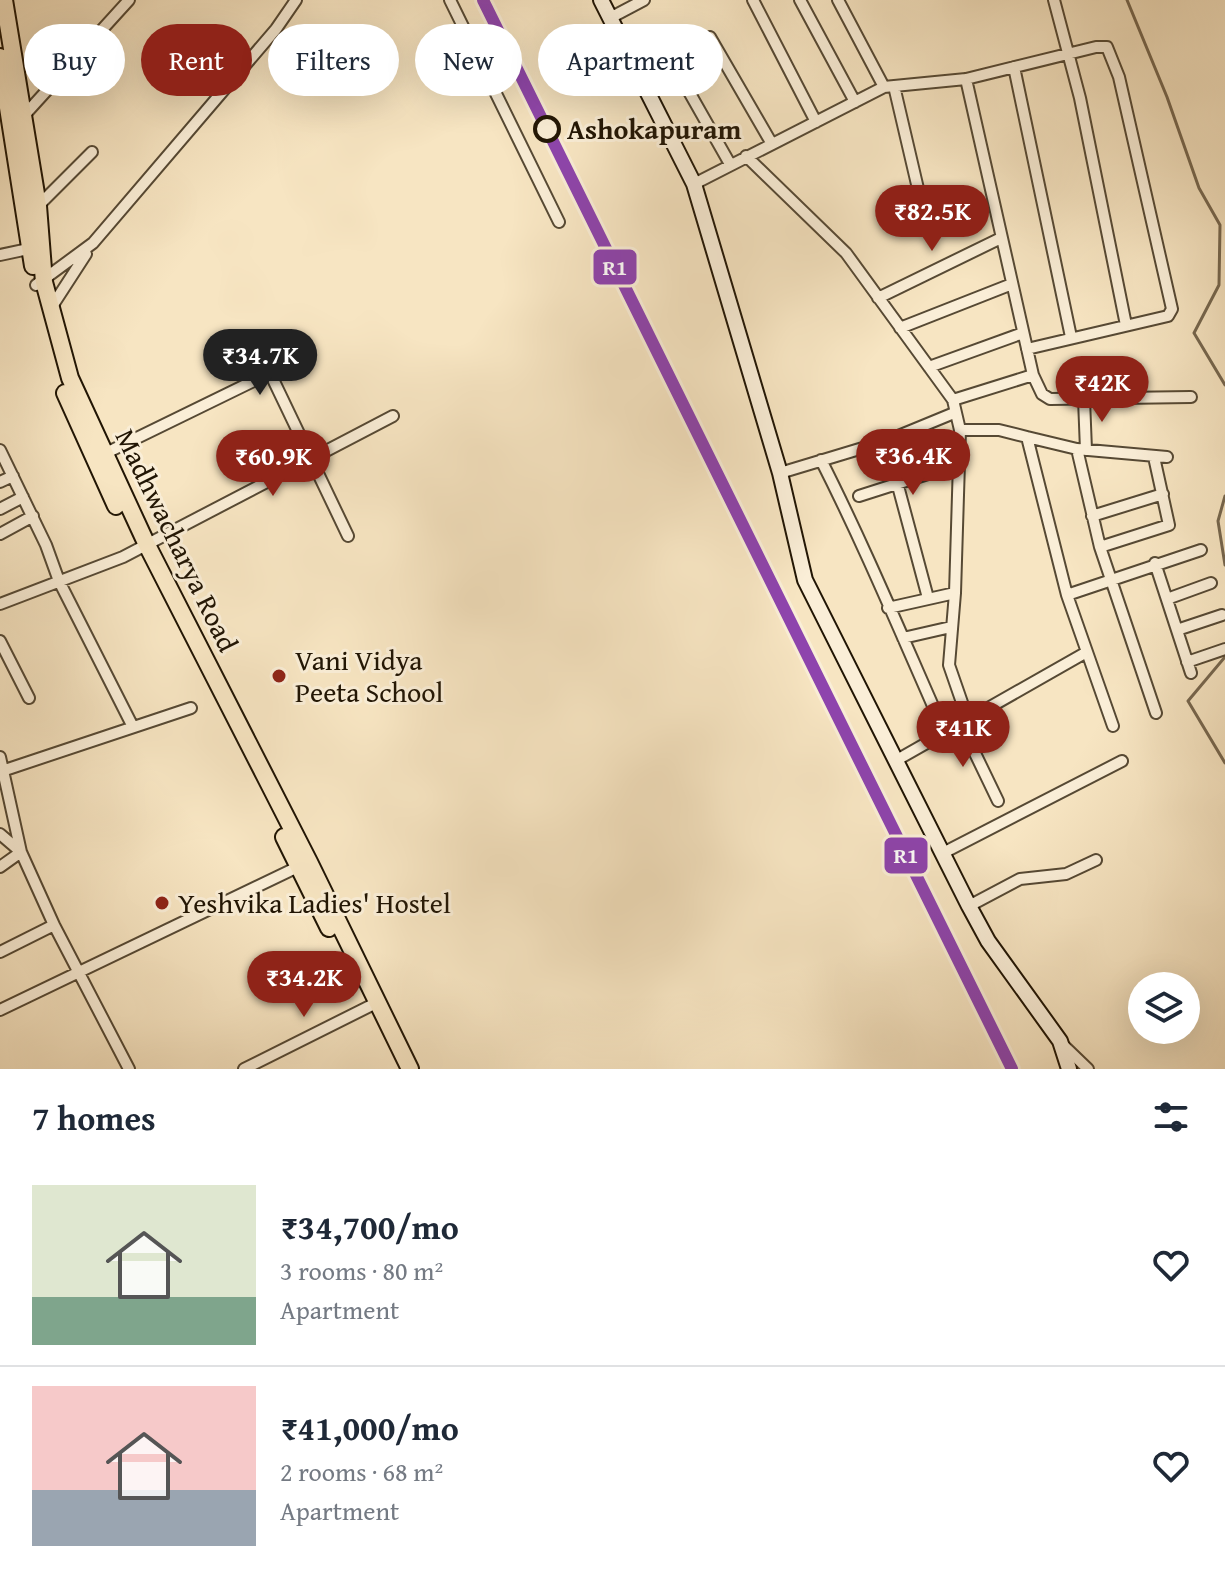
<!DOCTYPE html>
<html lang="en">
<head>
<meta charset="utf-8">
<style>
	body { margin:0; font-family:"Gentium Book Plus",serif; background:#f2f2f3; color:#1f2937; height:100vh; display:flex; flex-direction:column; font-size:30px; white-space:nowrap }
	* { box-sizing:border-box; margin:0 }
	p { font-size:26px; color:#747a83 }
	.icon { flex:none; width:44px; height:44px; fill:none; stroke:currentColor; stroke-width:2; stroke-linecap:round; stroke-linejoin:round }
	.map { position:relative; height:1069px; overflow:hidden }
	.panel { display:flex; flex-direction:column; background:#fff; flex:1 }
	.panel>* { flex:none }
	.banner { position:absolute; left:24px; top:24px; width:800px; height:72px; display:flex; gap:16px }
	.tools { position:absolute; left:1128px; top:972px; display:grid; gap:16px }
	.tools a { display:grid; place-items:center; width:72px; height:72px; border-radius:50%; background:#fff; box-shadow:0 8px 32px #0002; font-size:40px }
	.price { position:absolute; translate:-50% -68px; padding:0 18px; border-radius:28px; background:#8f2418; color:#fff; font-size:26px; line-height:52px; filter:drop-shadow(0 2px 4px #0008) }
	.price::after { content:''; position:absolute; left:50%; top:48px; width:24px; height:18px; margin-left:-12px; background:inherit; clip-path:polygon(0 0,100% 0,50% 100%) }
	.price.active { background:#222; color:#fff }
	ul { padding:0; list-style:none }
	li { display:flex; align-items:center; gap:24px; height:200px; padding:0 32px }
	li+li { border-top:2px solid #e0e1e3 }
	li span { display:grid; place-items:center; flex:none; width:224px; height:160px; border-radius:0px; color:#555 }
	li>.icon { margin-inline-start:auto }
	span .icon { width:96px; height:96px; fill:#fffc; stroke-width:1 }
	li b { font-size:34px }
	h2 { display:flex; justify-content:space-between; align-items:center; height:96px; padding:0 32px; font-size:34px }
	.pill { padding:0 28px; border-radius:36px; background:#fff; box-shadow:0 8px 32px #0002; font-size:28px; line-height:72px }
	.pill.active { background:#8f2418; color:#fff }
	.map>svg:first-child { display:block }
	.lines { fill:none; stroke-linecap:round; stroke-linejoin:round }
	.stream { stroke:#76674f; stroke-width:3 }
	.street-casing { stroke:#564934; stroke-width:14 }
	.secondary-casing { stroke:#211504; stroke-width:18 }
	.primary-casing { stroke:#211504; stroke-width:20 }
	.street { stroke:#faeed7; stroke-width:10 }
	.secondary { stroke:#faeed7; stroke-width:14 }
	.primary { stroke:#f7e5c2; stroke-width:16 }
	.rail-1-casing { stroke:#faeed7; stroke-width:18 }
	.rail-1 { stroke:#8e44ad; stroke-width:12 }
	.stop-dot { fill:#faeed7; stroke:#211504; stroke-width:4 }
	.poi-dot { fill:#8f2418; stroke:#faeed7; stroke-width:3 }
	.labels { text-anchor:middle; stroke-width:6; stroke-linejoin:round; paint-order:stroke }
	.stop-label { font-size:28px; font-weight:bold; fill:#211504; stroke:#faeed7; text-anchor:start }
	.street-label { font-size:28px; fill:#211504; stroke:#faeed7 }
	.poi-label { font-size:28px; fill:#211504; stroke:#faeed7; text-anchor:start }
	.line-badge { stroke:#faeed7; stroke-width:3 }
	.badge-label { font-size:22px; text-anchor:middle; font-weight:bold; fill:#fff }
</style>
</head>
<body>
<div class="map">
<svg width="1225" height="1069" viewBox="0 0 1225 1069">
	<rect width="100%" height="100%" fill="#f7e5c2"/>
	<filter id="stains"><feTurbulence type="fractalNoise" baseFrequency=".0025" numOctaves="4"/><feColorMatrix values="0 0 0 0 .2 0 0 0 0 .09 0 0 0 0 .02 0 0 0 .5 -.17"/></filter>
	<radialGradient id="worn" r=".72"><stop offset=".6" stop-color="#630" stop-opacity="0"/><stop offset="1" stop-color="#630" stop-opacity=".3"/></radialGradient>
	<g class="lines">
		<path class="stream" d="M1127,0L1167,97L1199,188L1220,225L1219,285L1194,333L1225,385
			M1225,496L1218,521L1225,565
			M1225,657L1188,701L1225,763"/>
		<defs>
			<path id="street" d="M450,0L559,222
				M753,0L816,122
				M800,0L855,102
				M838,0L884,87
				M1054,0L1080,98L1126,325
				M610,18L644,0
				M710,37L772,144
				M671,60L730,164
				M1014,67L1071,337
				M894,86L923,210
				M20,120L129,0
				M746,156L846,253L953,400L960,430L955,593L949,665L967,717
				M694,184L884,87L966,79L1096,47H1107L1119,77L1172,309L1168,316L1027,349
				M38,206L92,152
				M0,255L33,248
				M36,285L93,243L276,29L296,0
				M878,298L1001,238
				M51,308L86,254
				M900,328L1012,284
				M929,367L1023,333
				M1033,375L1042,394L1050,399L1191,397
				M1084,399L1086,450
				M953,400L1033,375L966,79
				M960,430H999L1027,437L1067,595L1113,726
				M1027,437L1077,449L1167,457
				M886,441L928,598
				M1077,449L1100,547L1156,713
				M0,450L46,545L59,581L133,727
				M104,454L270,373L348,536
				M821,460C866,549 904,641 944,731
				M780,473L886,441L954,413
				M0,482L13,476
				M859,496L956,465
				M0,509L23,497
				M1092,516L1163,494
				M0,534L33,516
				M1100,547L1169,525L1154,457
				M1155,563L1191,673
				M1067,595L1201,550
				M1167,599L1211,583
				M0,604L123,557L393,416
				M888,608L955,593
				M1177,630L1222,615
				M903,638L951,627
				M0,641L29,698
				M1187,662L1225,649
				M960,722L998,801
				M0,757L21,852L54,925L129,1069
				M895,761L1085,653
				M5,770L191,708
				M0,834L21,852
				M943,853L1122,761
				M0,867L21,852
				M969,906L1020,879L1066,874L1096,860
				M0,952L54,925
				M0,1010L304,864
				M1061,1043L1088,1069
				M244,1069L378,1002"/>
			<path id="secondary" d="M601,0L694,184L780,473L805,580L969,906L988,941L1060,1041L1069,1069"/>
			<path id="primary" d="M4,0L38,206L44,282L70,378L147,545L309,862L410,1069
				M0,57L33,266
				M65,393L116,506
				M284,837L329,928"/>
		</defs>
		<use href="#street" class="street-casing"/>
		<use href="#secondary" class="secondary-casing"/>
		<use href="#primary" class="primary-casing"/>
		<use href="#street" class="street"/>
		<use href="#secondary" class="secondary"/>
		<use href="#primary" class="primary"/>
		<defs>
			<path id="rail-1" d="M483,0L1012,1069"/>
		</defs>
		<use href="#rail-1" class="rail-1-casing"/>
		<use href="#rail-1" class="rail-1"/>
	</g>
	<circle class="stop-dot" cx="547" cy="129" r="12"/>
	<g class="poi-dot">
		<circle cx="279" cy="676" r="8"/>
		<circle cx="162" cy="903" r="8"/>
	</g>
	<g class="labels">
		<g class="stop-label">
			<text x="567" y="139">Ashokapuram</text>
		</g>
		<g class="street-label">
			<text transform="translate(177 540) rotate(64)" y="10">Madhwacharya Road</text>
		</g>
		<g class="poi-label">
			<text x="295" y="670">Vani Vidya<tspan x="295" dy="32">Peeta School</tspan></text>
			<text x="178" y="913">Yeshvika Ladies' Hostel</text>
		</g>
	</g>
	<g class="line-badge">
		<rect x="592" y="248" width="46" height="38" rx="8" fill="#8e44ad"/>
		<rect x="883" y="836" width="46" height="39" rx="8" fill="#8e44ad"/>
	</g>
	<g class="badge-label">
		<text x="615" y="275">R1</text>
		<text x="906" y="863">R1</text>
	</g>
	<rect width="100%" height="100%" filter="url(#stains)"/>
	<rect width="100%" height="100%" fill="url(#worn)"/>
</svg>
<div class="tools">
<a><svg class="icon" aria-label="layers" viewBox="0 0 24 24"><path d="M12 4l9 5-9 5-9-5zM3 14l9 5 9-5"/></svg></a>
</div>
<b class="price" style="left:932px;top:253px">₹82.5K</b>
<b class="price active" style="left:260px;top:397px">₹34.7K</b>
<b class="price" style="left:1102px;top:424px">₹42K</b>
<b class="price" style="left:913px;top:497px">₹36.4K</b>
<b class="price" style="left:273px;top:498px">₹60.9K</b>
<b class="price" style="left:963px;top:769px">₹41K</b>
<b class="price" style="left:304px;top:1019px">₹34.2K</b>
<div class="banner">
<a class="pill">Buy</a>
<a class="pill active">Rent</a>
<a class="pill">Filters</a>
<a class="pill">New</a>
<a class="pill">Apartment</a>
</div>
</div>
<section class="panel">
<h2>7 homes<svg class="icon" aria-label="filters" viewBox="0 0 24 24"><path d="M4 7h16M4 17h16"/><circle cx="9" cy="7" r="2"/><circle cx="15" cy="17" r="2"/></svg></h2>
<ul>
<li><span style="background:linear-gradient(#dfe7d0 70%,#7fa58c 0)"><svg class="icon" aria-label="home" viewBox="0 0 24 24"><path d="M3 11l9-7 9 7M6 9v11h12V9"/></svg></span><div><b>₹34,700/mo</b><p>3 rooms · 80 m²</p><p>Apartment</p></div><svg class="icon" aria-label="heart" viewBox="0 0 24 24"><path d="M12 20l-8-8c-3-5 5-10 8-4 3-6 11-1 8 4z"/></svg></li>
<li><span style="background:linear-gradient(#f6c9c9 65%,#9aa5b1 0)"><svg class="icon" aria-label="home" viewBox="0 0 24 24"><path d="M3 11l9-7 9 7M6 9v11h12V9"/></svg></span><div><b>₹41,000/mo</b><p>2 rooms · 68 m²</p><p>Apartment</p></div><svg class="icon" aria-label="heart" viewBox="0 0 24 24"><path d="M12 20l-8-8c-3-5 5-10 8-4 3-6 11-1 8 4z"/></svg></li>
</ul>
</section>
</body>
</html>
